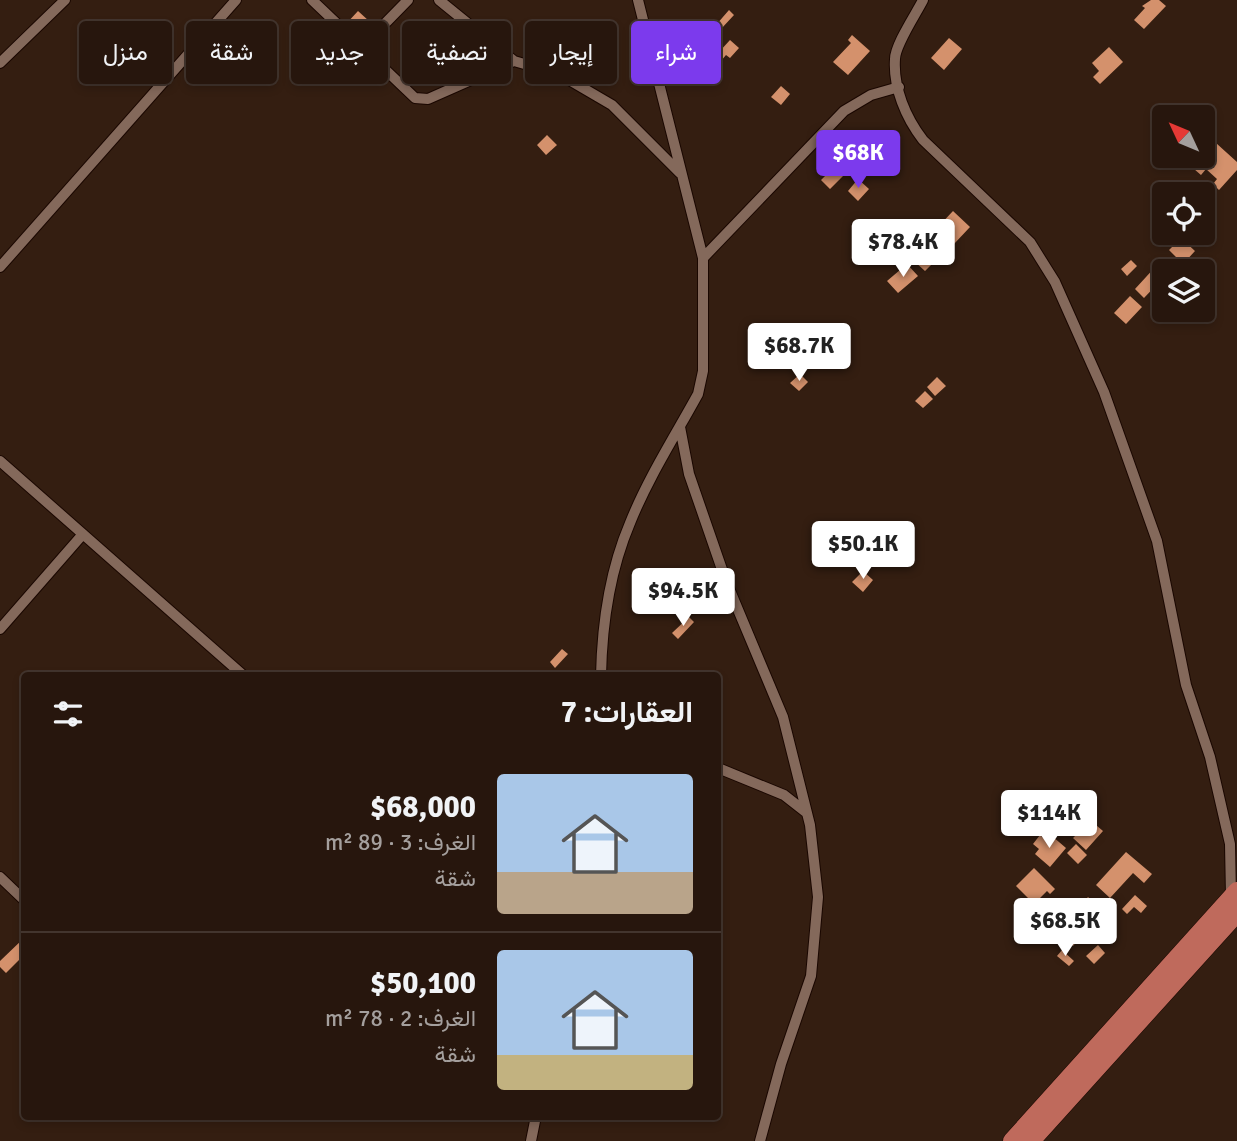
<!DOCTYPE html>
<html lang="ar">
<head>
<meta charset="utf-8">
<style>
	body { margin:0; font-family:Signika,Vazirmatn,sans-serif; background:#33231b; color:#f1f3f6; direction:rtl; height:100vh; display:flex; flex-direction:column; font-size:26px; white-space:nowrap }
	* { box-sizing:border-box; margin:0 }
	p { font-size:23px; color:#a49f9d }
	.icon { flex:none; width:38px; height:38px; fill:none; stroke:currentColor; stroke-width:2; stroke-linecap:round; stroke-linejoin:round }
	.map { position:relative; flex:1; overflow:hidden; direction:ltr }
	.panel { position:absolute; left:21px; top:672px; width:700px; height:448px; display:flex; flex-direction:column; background:#27160d; border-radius:7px; box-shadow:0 4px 10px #0003,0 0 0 2px #43352e; direction:rtl }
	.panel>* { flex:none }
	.guide { position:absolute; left:21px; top:21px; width:700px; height:63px; direction:rtl; display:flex; gap:14px }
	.needle { width:46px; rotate:314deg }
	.tools { position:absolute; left:1152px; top:105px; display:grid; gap:14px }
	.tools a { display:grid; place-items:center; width:63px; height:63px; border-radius:7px; background:#27160d; box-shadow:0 4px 10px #0003,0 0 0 2px #43352e; font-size:35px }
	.price { position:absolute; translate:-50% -60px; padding:0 16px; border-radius:7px; background:#fff; color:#222; font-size:23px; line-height:46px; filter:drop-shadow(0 2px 4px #0008) }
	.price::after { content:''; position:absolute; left:50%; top:42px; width:21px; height:16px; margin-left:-10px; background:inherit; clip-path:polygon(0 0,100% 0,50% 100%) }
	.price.selected { background:#7c3aed; color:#fff }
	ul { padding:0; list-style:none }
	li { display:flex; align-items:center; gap:21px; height:175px; padding:0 28px }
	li+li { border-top:2px solid #43352e }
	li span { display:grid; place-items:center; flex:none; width:196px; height:140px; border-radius:7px; color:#555 }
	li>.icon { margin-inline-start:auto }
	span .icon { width:84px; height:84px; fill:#fffc; stroke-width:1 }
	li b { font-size:30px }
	h2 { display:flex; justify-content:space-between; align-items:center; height:84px; padding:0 28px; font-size:30px }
	.chip { padding:0 24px; border-radius:7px; background:#27160d; box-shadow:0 4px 10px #0003,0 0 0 2px #43352e; font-size:24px; line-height:63px }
	.chip.selected { background:#7c3aed; color:#fff }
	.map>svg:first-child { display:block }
	.building { fill:#d4916c }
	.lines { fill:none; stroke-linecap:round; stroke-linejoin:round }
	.minor-casing { stroke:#1a0700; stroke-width:12 }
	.trunk-casing { stroke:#1a0700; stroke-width:19 }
	.minor { stroke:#84695b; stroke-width:10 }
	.trunk { stroke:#bf6a5c; stroke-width:18 }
</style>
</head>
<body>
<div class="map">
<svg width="1237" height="1141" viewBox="0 0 1237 1141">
	<rect width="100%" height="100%" fill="#341e11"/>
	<path class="building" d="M1151,0H1159L1166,6L1144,29L1134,20L1145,8L1142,6Z
		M729,10L734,15L721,29L716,25Z
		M358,11L369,21L356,34L346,24Z
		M852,35L870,51L848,75L833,62L851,43L848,40Z
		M949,38L962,49L944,70L931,58Z
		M730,40L739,48L730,58L726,55L715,68L709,63Z
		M1109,47L1123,62L1100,84L1093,77L1099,71L1092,63Z
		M412,50L419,57L409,69L401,62Z
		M781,86L790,94L781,105L771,97Z
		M547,135L557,145L546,155L537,145Z
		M1216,143L1237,162V170L1219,190L1213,184L1217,179L1206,169L1201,175L1194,169Z
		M891,151L900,160L889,171L880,161Z
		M863,154L871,163L861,172L853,163Z
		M834,167L843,176L830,189L821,180Z
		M858,179L869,189L858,201L848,191Z
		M953,211L970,227L954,244L937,228Z
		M934,238L945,249L936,259L925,248Z
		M1181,238L1195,251L1183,264L1169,250Z
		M920,253L932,264L925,271L914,261Z
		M1131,260L1137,266L1127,276L1121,269Z
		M907,264L918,276L898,293L887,281Z
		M1157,265L1164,271V277L1144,298L1135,289Z
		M1130,296L1142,307L1126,324L1114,313Z
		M800,374L808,382L799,391L790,383Z
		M937,377L946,386L935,396L927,387Z
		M925,391L933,399L923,408L915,401Z
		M863,571L873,580L863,592L852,582Z
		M689,617L694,622L678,639L672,633Z
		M562,649L568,654L555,668L550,662Z
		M1083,814L1103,831L1086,850L1073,838L1076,835L1070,829Z
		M1040,835L1047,841L1052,836L1066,848L1050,867L1035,854L1039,849L1033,844Z
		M1076,844L1087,855L1078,864L1067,853Z
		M1126,852L1152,874L1144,883L1133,873L1110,898L1096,885Z
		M1034,868L1055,889L1050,894L1047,891L1034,904L1016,886Z
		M1135,895L1147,906L1141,913L1134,907L1127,914L1122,909Z
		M1088,897L1104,911L1073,946L1057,932Z
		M24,938V955L6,973L0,967V961Z
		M1098,945L1105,953L1094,964L1086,956Z
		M1062,950L1074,961L1069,966L1057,956Z"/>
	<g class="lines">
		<defs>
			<path id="minor" d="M312,0L415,98L428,99L514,61
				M439,0L514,61L559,74L612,105L680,173
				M923,0C916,14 895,45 895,59C893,88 906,118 923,140L1030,242L1055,282L1104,392L1157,541L1186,685L1210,757L1230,844L1231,897
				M362,47L408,0
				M0,63L65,0
				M703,258L844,111L871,95L899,87
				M0,267L236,0
				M680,427L689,474L726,581L783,717L810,825L818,897L811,976L781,1064L760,1141
				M0,461L244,676
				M0,629L83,534
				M601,676C602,624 610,570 630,523C648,478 675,436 698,394L703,371V258L638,0
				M718,768L784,795L807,813
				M0,877L24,900
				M531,1141L536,1116"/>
			<path id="trunk" d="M1012,1141L1237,891
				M1031,1141L1237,913"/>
		</defs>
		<use href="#minor" class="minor-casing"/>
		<use href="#trunk" class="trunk-casing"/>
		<use href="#minor" class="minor"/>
		<use href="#trunk" class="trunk"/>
	</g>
</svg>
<div class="tools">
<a><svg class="needle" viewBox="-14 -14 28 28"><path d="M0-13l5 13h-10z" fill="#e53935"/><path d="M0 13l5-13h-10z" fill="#a49f9d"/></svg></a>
<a><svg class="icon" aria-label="locate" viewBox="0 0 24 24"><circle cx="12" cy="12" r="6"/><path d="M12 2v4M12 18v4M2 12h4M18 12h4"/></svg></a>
<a><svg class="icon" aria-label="layers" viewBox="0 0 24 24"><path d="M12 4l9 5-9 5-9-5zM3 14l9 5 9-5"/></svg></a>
</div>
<b class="price selected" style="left:858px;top:190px">$68K</b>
<b class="price" style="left:903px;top:279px">$78.4K</b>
<b class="price" style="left:799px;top:383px">$68.7K</b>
<b class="price" style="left:863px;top:581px">$50.1K</b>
<b class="price" style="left:683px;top:628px">$94.5K</b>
<b class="price" style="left:1049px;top:850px">$114K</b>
<b class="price" style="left:1065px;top:958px">$68.5K</b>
<div class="guide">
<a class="chip selected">شراء</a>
<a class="chip">إيجار</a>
<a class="chip">تصفية</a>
<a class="chip">جديد</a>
<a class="chip">شقة</a>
<a class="chip">منزل</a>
</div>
<section class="panel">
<h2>العقارات: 7<svg class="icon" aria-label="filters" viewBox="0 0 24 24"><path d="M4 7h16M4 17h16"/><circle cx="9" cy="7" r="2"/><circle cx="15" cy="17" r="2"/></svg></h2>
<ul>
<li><span style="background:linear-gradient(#a9c7e8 70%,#b9a48a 0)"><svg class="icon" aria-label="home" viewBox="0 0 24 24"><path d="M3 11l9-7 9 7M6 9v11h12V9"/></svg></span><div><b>$68,000</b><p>الغرف: 3 · 89 m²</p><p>شقة</p></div></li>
<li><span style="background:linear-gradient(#a9c7e8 75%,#c2b280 0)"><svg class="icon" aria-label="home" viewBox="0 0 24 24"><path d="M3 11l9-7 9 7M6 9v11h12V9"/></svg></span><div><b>$50,100</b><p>الغرف: 2 · 78 m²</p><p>شقة</p></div></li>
</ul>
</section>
</div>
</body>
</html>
